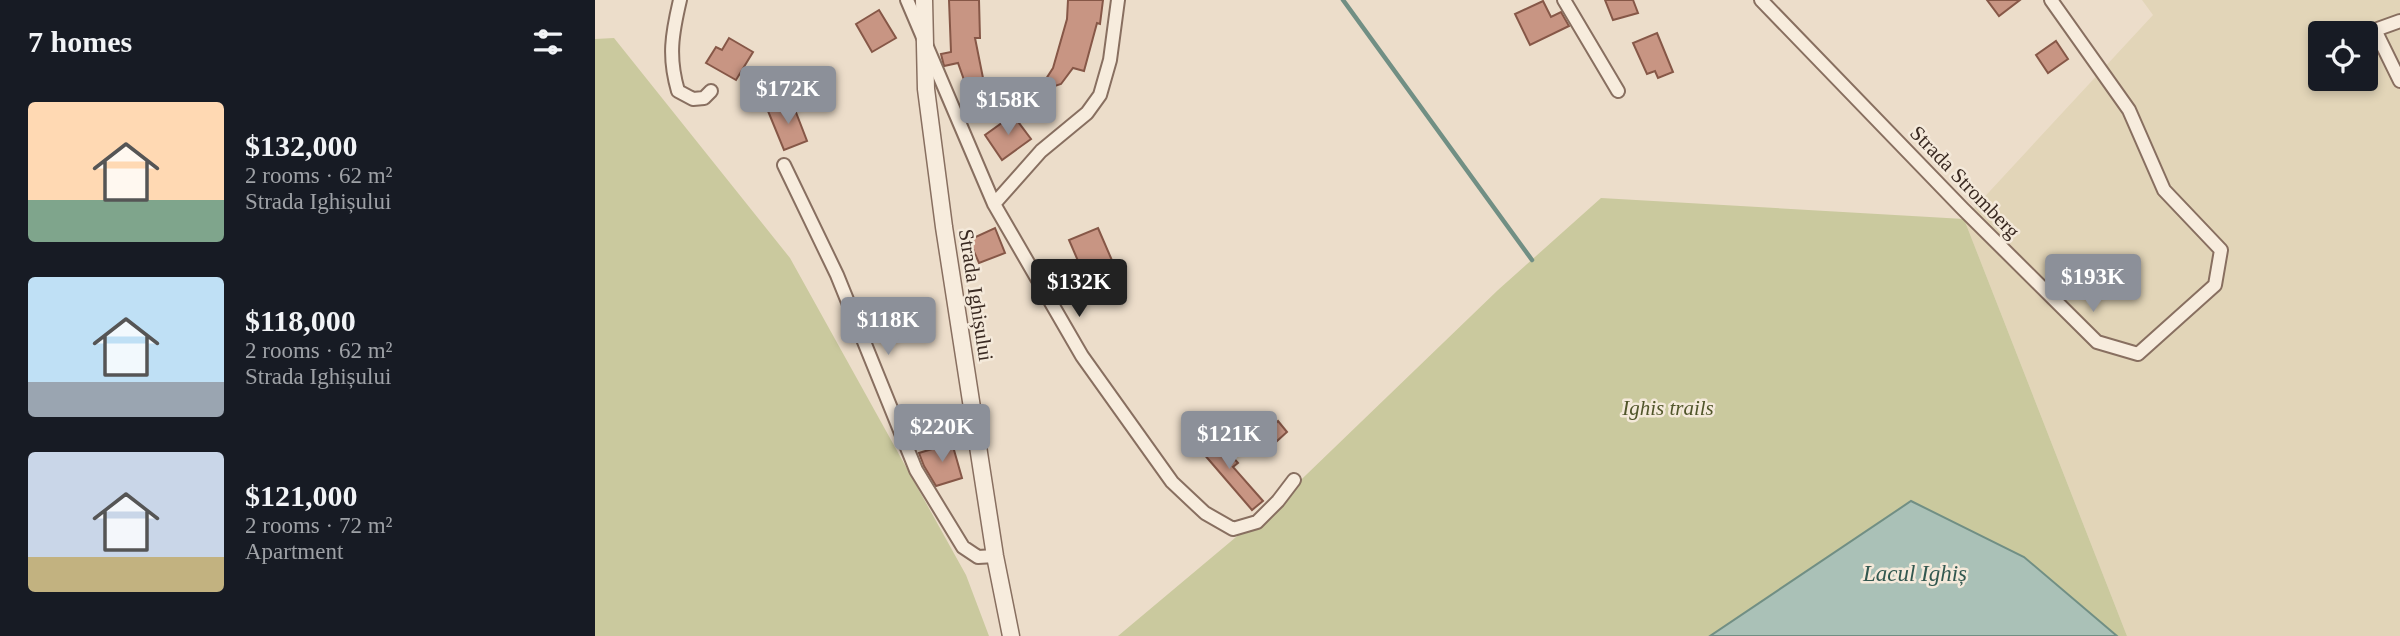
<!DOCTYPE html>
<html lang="en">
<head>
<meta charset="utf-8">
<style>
	body { margin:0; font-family:Georgia,serif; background:#242831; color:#f1f3f6; height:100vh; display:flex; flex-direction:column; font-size:26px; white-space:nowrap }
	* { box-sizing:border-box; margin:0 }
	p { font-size:23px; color:#9ea1a6 }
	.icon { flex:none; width:38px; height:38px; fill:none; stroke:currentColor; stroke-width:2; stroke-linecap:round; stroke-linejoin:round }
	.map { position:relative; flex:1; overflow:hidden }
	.side { display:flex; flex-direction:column; background:#171b24; width:595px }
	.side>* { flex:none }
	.buttons { position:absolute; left:1713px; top:21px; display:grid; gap:14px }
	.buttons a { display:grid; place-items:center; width:70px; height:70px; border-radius:7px; background:#171b24; box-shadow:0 4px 10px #0003; font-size:35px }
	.price { position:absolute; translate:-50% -60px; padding:0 16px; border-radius:7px; background:#8c9099; color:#fff; font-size:23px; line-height:46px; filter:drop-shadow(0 2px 4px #0008) }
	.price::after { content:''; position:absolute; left:50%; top:42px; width:21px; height:16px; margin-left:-10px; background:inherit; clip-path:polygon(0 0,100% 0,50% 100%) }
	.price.current { background:#222; color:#fff }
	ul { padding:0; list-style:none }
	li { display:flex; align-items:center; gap:21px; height:175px; padding:0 28px }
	li span { display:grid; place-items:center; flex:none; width:196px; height:140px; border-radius:7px; color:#555 }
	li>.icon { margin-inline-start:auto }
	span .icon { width:84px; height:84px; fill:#fffc; stroke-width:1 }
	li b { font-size:30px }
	h2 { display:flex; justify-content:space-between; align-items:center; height:84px; padding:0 28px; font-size:30px }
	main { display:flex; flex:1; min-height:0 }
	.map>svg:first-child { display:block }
	.farmland { fill:#e2d5b8; fill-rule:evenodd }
	.green { fill:#cac99e }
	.water { fill:#aac1b7; stroke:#718f84; stroke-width:2 }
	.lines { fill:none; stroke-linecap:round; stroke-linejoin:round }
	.stream { stroke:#718f84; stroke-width:4.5 }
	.building { fill:#c89583; stroke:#865747; stroke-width:2 }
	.minor-casing { stroke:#886f60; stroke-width:16 }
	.tertiary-casing { stroke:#886f60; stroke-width:19 }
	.minor { stroke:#f7ecdd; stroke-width:12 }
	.tertiary { stroke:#f7ecdd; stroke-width:16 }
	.labels { text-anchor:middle; stroke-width:5; stroke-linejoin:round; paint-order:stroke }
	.street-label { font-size:21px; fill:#3a2a22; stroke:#f4e9da }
	.park-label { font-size:21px; font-style:italic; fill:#50552a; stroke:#f4e9da }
	.water-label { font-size:23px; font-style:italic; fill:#325850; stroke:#f4e9da }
</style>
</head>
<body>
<main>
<section class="side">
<h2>7 homes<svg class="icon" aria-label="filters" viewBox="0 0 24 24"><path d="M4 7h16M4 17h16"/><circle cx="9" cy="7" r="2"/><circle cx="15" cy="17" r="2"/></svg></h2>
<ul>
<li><span style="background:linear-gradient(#ffd9b3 70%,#7fa58c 0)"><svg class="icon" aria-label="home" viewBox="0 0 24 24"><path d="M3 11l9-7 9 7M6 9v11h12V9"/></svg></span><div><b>$132,000</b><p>2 rooms · 62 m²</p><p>Strada Ighișului</p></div></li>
<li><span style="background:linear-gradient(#bfe0f5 75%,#9aa5b1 0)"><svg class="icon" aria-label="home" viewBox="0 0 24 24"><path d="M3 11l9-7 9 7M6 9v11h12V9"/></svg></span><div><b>$118,000</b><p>2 rooms · 62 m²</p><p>Strada Ighișului</p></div></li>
<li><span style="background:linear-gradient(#c9d6e8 75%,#c2b280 0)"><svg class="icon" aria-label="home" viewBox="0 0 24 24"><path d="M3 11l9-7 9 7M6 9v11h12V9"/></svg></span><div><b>$121,000</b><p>2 rooms · 72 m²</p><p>Apartment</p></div></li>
</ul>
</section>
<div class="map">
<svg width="1805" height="636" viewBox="0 0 1805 636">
	<rect width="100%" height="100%" fill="#ecddca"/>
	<path class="farmland" d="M1547,0H1805V636H1532L1369,219L1558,15ZM1726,33H1771V79H1726Z"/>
	<path class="green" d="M19,38L195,258L371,575L394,636H0V39Z
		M1006,198L1369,219L1532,636H1522L1316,501L1115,636H523L684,501L903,290Z"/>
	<path class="water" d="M1316,501L1429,557L1522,636H1115Z"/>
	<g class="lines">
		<path class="stream" d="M748,0L937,260"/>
	</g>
	<path class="building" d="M354,0H384L385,38H380L389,83L399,80L406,103L380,111L363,63L349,66L346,54L356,52Z
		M473,0H508L505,24L502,23L489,71L478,68L466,84L457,87L449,82L458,68L472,19Z
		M1010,0H1038L1043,13L1018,20Z
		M1392,0H1425L1404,16Z
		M948,1L956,17L966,12L974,26L935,45L920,14Z
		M284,10L301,38L277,52L261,24Z
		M1062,33L1078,72L1063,78L1060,71L1052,74L1038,43Z
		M134,38L158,52L141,80L111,63L121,47L127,50Z
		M1461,41L1473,59L1453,73L1441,55Z
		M197,102L212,141L189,150L173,111Z
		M418,115L436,139L407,160L390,135Z
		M400,228L410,253L384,263L374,240Z
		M503,228L522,272L493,284L474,240Z
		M683,421L692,432L682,441L673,431Z
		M615,435L632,455L634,453L643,463L638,467L668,501L657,510L602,446Z
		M357,443L367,478L341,486L329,466L324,453Z"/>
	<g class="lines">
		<defs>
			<path id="minor" d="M85,0C77,34 73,57 83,91L98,99L109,98L116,91
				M312,0L399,204L487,356L577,482L610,513L638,529L662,522L683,501L699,480
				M969,0L1023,91
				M1166,0L1368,209L1502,342L1543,354L1620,285L1626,250L1569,190L1534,110L1456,0
				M1805,21L1780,30L1805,81
				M189,165L242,275L321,470L368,547L383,557L400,556
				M399,204L446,151L492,113L505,95L515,60L523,0"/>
			<path id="tertiary" d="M329,0L331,89L349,227L400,556L416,636"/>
		</defs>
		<use href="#minor" class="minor-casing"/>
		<use href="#tertiary" class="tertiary-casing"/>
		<use href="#minor" class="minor"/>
		<use href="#tertiary" class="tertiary"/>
	</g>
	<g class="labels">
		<g class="street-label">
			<text transform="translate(1370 182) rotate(46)" y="7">Strada Stromberg</text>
			<text transform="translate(381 295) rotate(81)" y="7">Strada Ighișului</text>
		</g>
		<g class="park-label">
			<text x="1073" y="415">Ighis trails</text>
		</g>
		<g class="water-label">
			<text x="1320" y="581">Lacul Ighiș</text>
		</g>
	</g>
</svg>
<div class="buttons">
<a><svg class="icon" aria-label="locate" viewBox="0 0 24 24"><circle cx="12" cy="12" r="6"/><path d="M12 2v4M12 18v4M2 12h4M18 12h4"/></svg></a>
</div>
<b class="price" style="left:193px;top:126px">$172K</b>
<b class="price" style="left:413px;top:137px">$158K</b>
<b class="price" style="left:1498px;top:314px">$193K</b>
<b class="price current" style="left:484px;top:319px">$132K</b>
<b class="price" style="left:293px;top:357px">$118K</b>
<b class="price" style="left:347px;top:464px">$220K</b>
<b class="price" style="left:634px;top:471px">$121K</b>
</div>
</main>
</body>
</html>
